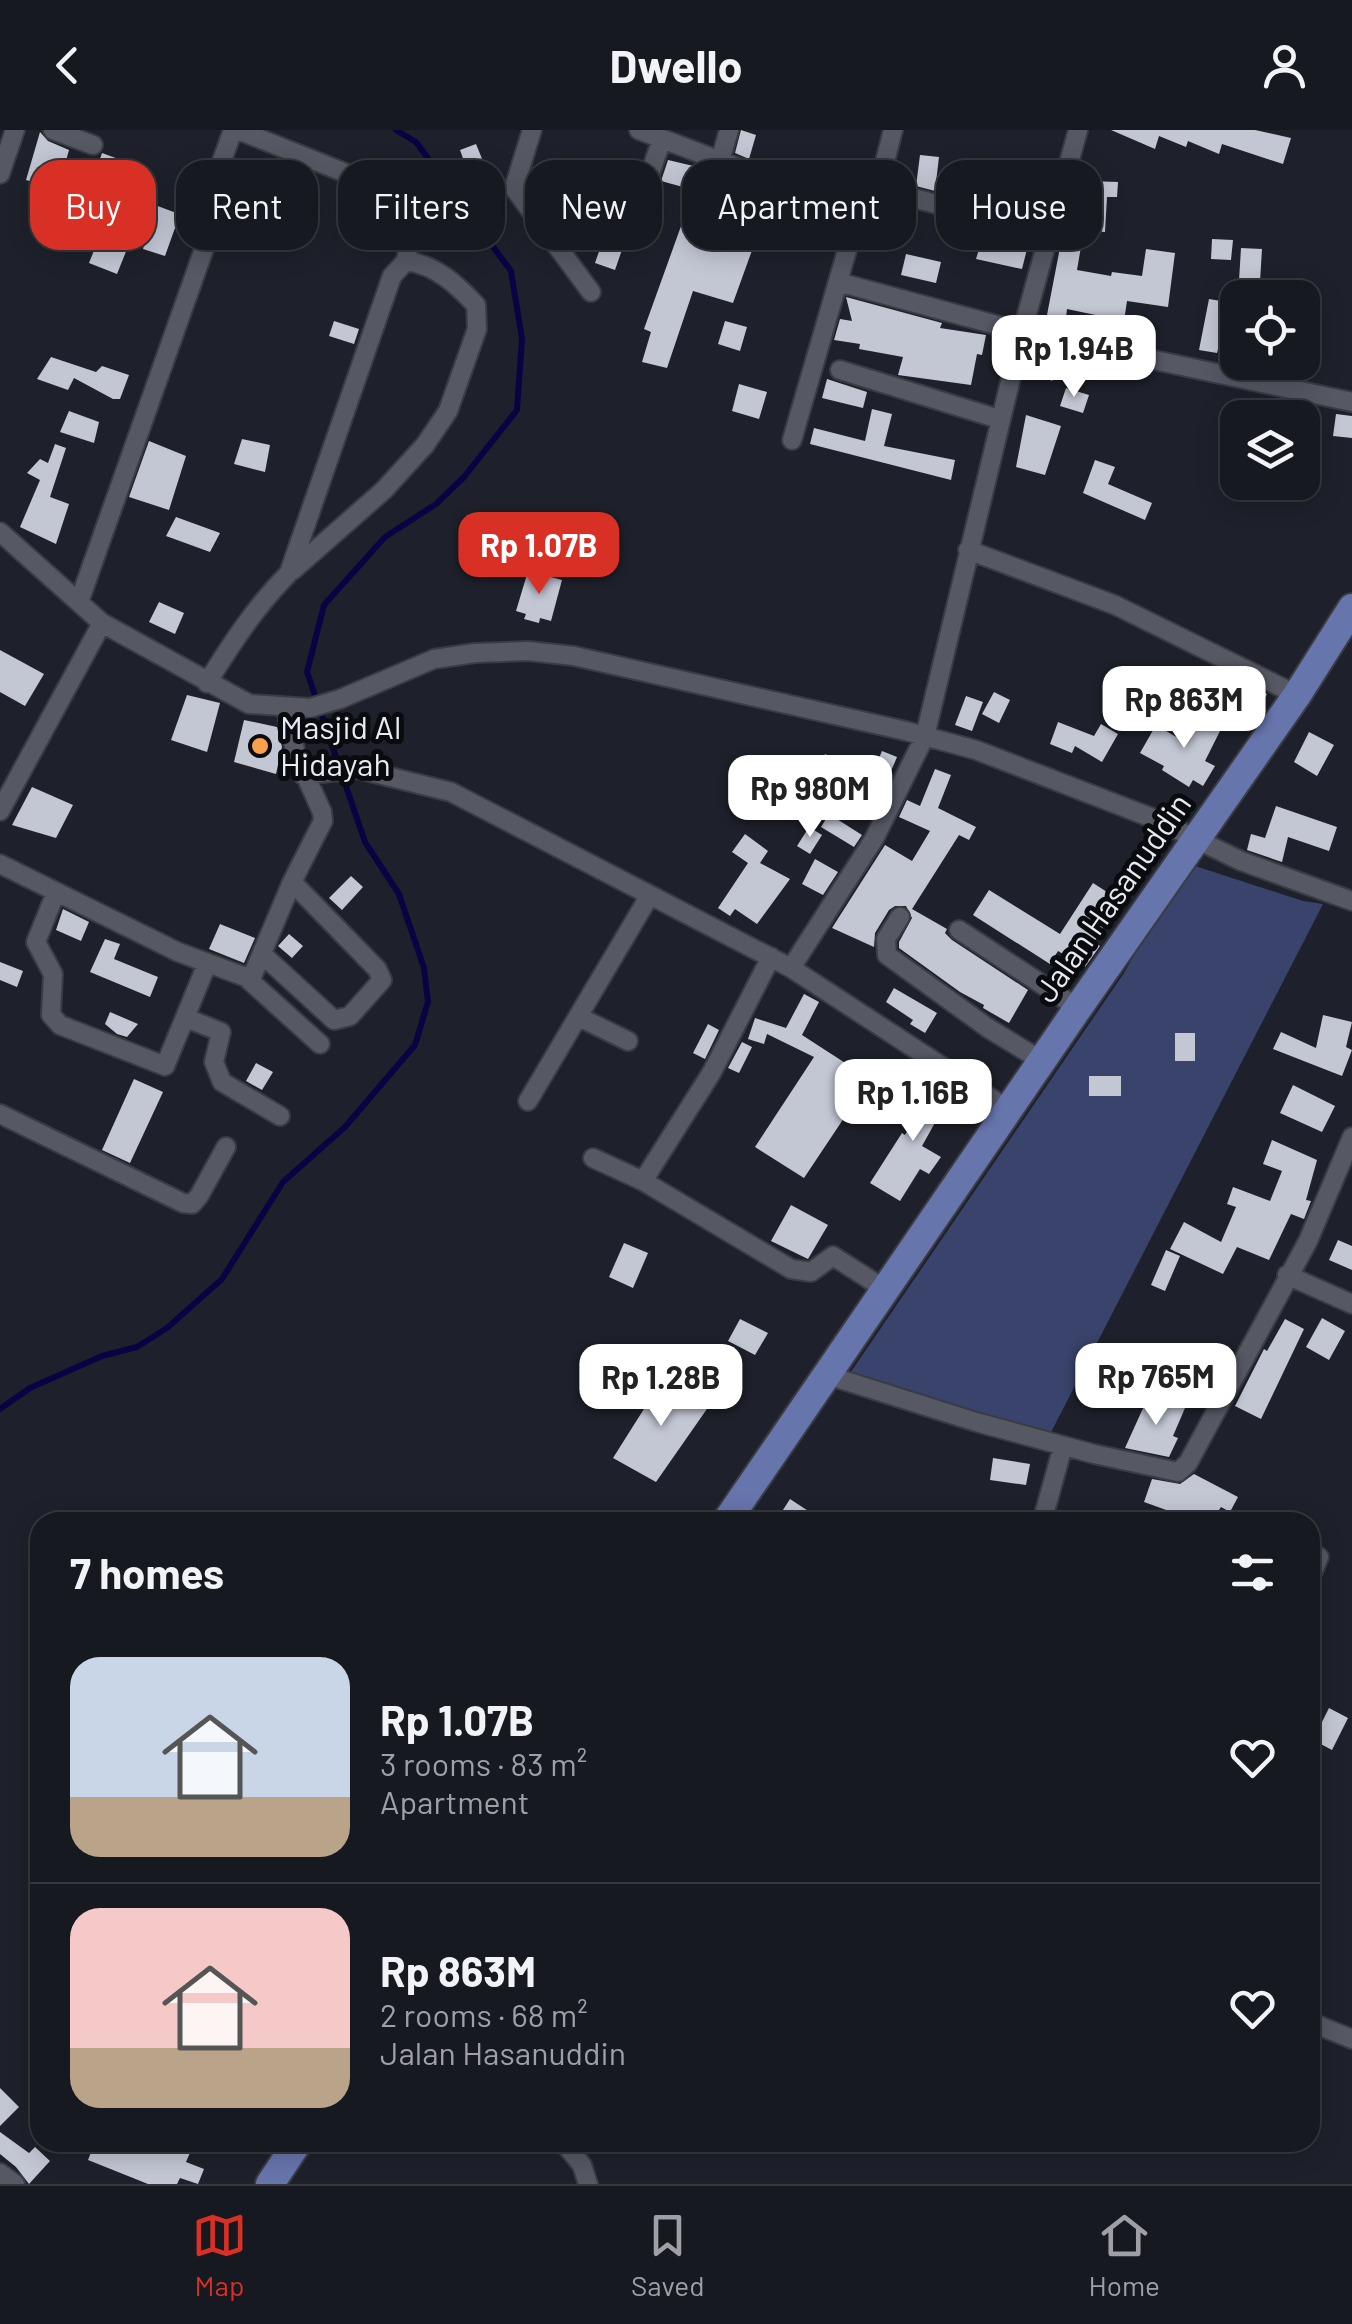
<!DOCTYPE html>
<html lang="en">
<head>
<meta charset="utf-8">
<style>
	body { margin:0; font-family:Barlow,sans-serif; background:#1f2229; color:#f1f3f6; height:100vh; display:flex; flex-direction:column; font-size:38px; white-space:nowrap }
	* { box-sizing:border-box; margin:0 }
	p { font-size:32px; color:#9ea0a5 }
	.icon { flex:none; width:55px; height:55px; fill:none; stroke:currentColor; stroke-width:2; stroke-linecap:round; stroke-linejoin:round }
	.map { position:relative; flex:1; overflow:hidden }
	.panel { position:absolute; left:30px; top:1382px; width:1290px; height:640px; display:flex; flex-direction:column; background:#161920; border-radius:30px; box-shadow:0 5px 25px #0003,0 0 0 2px #35383e }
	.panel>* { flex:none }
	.hud { position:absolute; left:30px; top:30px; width:1292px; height:90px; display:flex; gap:20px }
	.controls { position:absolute; left:1220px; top:150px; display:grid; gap:20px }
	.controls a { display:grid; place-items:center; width:100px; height:100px; border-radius:20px; background:#161920; box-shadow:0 5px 25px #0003,0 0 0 2px #35383e; font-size:50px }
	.price { position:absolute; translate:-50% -85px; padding:0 22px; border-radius:20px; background:#fff; color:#222; font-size:32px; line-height:65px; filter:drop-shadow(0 2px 5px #0008) }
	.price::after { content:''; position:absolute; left:50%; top:60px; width:30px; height:22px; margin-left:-15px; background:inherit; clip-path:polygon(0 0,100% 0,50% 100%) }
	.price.on { background:#d93025; color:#fff }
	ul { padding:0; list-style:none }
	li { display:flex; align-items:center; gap:30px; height:250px; padding:0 40px }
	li+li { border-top:2px solid #35383e }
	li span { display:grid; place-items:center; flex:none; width:280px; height:200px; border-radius:30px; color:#555 }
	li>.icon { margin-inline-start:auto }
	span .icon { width:120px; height:120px; fill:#fffc; stroke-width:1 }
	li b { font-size:42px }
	h2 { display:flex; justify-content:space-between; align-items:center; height:120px; padding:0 40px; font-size:42px }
	.pill { padding:0 35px; border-radius:30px; background:#161920; box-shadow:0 5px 25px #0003,0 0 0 2px #35383e; font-size:35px; line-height:90px }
	.pill.on { background:#d93025; color:#fff }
	header { display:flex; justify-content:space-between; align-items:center; height:130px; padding:0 40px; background:#161920; font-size:45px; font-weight:700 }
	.tabs { display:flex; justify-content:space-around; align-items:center; height:140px; border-top:2px solid #35383e; background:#161920; font-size:28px; color:#9ea0a5 }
	.tabs a { display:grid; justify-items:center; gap:5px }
	.tabs .on { color:#d93025 }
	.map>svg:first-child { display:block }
	.green { fill:#39436b }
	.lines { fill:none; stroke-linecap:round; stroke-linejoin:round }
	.stream { stroke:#080444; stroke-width:6 }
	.building { fill:#c3c7d4 }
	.minor-casing { stroke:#3a3c44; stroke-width:22 }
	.primary-casing { stroke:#3a3c44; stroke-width:32 }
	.minor { stroke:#565964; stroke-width:18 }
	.primary { stroke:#6775ad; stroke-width:28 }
	.poi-dot { fill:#f8a04b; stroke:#0a0b0f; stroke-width:4 }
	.labels { text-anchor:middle; stroke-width:10; stroke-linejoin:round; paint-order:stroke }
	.poi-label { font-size:32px; fill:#e9ebf2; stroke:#0a0b0f; text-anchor:start }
	.street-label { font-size:32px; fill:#e9ebf2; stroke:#0a0b0f }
</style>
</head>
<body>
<header><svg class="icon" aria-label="back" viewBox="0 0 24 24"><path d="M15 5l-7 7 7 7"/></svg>Dwello<svg class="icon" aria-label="person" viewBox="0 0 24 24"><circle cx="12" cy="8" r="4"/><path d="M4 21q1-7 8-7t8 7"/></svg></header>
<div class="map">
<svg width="1352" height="2054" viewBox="0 0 1352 2054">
	<rect width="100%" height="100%" fill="#1e212b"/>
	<path class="green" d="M1186,733L1303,771L1323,774L1046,1312L846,1249L1124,843Z"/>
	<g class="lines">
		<path class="stream" d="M0,1279L30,1258L102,1226L137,1217L167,1198L222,1149L283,1052L345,997L415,915L428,872L424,838L399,764L365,712L307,542L324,475L385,407L436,374L464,347L517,280L522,209L511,141L416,12L396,0"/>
	</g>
	<path class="building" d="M741,0L756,5L749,29L735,23Z
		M1111,0H1255L1291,8L1283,34L1222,14L1219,24L1188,11L1186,17L1159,6L1155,19Z
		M40,2L48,11L69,20L58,59L26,50Z
		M476,14L487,41L470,48L460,20Z
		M102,23L124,31L115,59L92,53Z
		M920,25L939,27L935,61L916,56Z
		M668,30L702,38L772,65L733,173L693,161L667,238L642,232L651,202L644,199L694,60L661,51Z
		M1089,51L1118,52L1117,67H1107L1105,102L1076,100L1077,82H1087Z
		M155,75L187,87L180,100L175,98L165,126L143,119Z
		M985,100L1029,111L1022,139L976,129Z
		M1063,102L1083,105L1077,140L1111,146L1112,142L1142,146L1146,119L1175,123L1168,177L1127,171L1124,191L1067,179L1066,188L1047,185Z
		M604,107L624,114L615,140L595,133Z
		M99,108L127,119L117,144L89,133Z
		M1212,109L1233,110L1231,130L1211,129Z
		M1241,118L1262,119L1260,152L1239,151Z
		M906,124L941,132L936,153L901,145Z
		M846,167L942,193L940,198L986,205L982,225L977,224L971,255L898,245L903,227L859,219L860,214L834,210L840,189L852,191Z
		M1209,169L1227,172L1225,186L1238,188V217L1219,215L1217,223L1199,220Z
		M334,191L359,199L354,214L329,206Z
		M725,191L747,197L740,221L718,214Z
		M1039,220L1061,231L1052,251L1029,240Z
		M51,227L96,242L102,236L129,245L120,269H113L74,248L68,260L37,249Z
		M827,249L867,262L863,278L822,268Z
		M739,254L767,262L759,289L732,281Z
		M1066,258L1089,265L1083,283L1060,276Z
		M872,279L892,284L884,316L955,330L951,350L810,314L814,298L865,311Z
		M69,281L99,292L94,313L60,302Z
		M1336,284L1352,286V308L1333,306Z
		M1026,285L1061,296L1045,345L1016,337Z
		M242,309L270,315L265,342L234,334Z
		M149,311L186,326L169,380L129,367Z
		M55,314L66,318L50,367L69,374L56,414L20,397L40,350L27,343L40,329L48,333Z
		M1095,330L1115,337L1108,354L1152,373L1145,390L1083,363Z
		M176,387L220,403L210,422L166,406Z
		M528,441L562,450L551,491L540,488L539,493L524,489L526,484L516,481Z
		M159,472L184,483L175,504L149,492Z
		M0,520L44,544L25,576L0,562Z
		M1230,546L1267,564L1255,587L1240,579L1237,585L1217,576Z
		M994,562L1010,570L999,593L982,584Z
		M187,565L220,573L207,622L171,610Z
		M966,566L983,572L972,601L955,595Z
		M1191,584L1221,599L1205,631L1215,636L1203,656L1193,650L1189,657L1162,640L1164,636L1140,623L1156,595L1178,608Z
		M244,590L277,597L282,617L276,644L234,632Z
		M1058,592L1094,606L1101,594L1118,604L1102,632L1075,616L1072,623L1050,614Z
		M1309,602L1334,615L1317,646L1294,632Z
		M882,621L897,627L886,653L871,647Z
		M825,624L842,632L828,659L812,651Z
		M935,639L951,645L938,678L976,697L969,710L959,705L912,779L947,799L945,803L952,810L1028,860L1009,893L983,878L984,875L960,862L899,818V812L912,788L906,776H895L889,780L875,803L874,817L832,798L885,715L912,731L930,701L899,687L907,670L920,676Z
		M32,657L73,675L56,708L12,695Z
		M1276,676L1337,697L1329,721L1288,707L1282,732L1247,720L1251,704L1265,708Z
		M829,684L862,705L854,717L821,697Z
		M809,697L822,705L810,724L797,716Z
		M745,704L768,721L760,733L790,749L757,794L735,779L730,786L718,778L748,733L732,722Z
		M815,729L838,742L823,765L802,754Z
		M351,746L363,757L342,780L329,768Z
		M1093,753L1121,771L1094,812L1100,816L1085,837L1058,821L1050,834L973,785L989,760L1060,804Z
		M63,779L89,792L81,811L56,800Z
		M220,794L255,808L244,833L209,819Z
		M289,804L303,816L292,828L278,816Z
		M105,809L120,814L114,829L158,847L150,867L90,842Z
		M0,832L23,841L17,857L0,850Z
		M894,858L937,883L925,903L910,894L913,890L886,872Z
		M804,864L819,872L802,905L870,949L804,1048L755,1017L814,927L767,904L764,914L748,909L755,888L786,898Z
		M110,882L138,894L127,907L117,904L105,894Z
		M1323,885L1352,892L1346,917L1352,920L1342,946L1273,919L1281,902L1316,918Z
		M708,894L719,900L705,929L693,923Z
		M1175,903H1195V931H1175Z
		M742,912L752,917L739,943L728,938Z
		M256,933L273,942L262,960L246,951Z
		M917,946L951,964L922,1016L941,1027L929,1044L920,1039L900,1071L870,1053L902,1003L905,1005L926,968L910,959Z
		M1089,946H1121V966H1089Z
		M134,949L163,962L130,1033L102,1020Z
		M1293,955L1335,976L1322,1002L1280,983Z
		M1272,1010L1317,1030L1306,1070L1311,1071L1304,1089L1291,1084L1269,1130L1237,1117L1223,1144L1170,1119L1184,1092L1221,1112L1236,1077L1227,1074L1233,1057L1270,1071L1282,1041L1263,1034Z
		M791,1075L828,1095L808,1129L771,1111Z
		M1338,1110L1352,1116V1140L1329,1130Z
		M624,1113L648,1123L633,1158L609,1147Z
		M1166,1120L1180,1126L1165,1161L1151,1155Z
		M1322,1188L1345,1201L1329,1230L1306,1217Z
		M740,1189L768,1203L755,1225L728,1211Z
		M1285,1189L1304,1199L1261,1289L1235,1276L1264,1219L1267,1221Z
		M666,1244L709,1276L656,1352L613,1328Z
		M1149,1265L1185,1278L1173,1306L1178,1308L1169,1327L1125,1318Z
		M993,1328L1030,1334L1026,1355L990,1350Z
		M1194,1344L1238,1367L1230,1382L1221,1377L1211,1392H1189L1169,1381L1144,1372L1152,1349L1180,1354Z
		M790,1369L825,1392H796L781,1383Z
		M1329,1578L1348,1588L1332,1620L1313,1610Z
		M0,1958L19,1977L0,1996Z
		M0,2002L29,2023L35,2017L50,2031L29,2054L16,2037L0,2024Z
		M95,2012H178L192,2018L186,2032L204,2039L198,2054L180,2048L177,2054H148L88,2030Z"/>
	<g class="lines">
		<defs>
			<path id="minor" d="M53,0L93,15
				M238,0L348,44
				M532,0L514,58L591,162
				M639,0L849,80L857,86L792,310
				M720,31L729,0
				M806,40L1051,104
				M0,44L15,0
				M212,58L233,0
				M878,59L893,0
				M288,83L308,28
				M633,92L662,9
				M838,152L1022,202L1078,0
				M840,240L999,289
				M0,402L102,493L249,574L310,578L340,569L434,529L475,523L528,521L574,526L906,601L976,620L1155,689L1241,731L1352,771
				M968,420L1115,475L1297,565
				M293,440L384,360L425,315L448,281L477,199L476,175C456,154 436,135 406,131
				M79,472L215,88
				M207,553C232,513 256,476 289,443L392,146L406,131L414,81
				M303,645L358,639L451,662L791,838
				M0,681L102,493
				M0,734L178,822L251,849L292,752L323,691L322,682L296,624L286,579
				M56,762L36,812L53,844L51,885L60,895L165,936L207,834
				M900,787L886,809L887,825L988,898L1042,931
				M959,800L1078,878
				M263,825L334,890L350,886L382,850L377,839L292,752
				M249,850L320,914
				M579,887L628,911
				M186,888L221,902L214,932L222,952L280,986
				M528,971L650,765
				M1009,980L791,838L874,709L925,606L1022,202L1352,272
				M0,984L183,1073L192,1074L199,1066L226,1017
				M593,1028L643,1051L791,1139L811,1142L833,1126L886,1160
				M643,1051L712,942L771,827
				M1287,1145L1352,1174
				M827,1245L976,1292L1094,1324L1178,1342L1188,1333L1308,1111L1352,1007
				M1042,1392L1063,1316
				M1310,1448L1319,1427
				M1310,1892L1352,1909
				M563,2012L582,2035L588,2054
				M0,2043L15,2054"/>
			<path id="primary" d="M726,1392L1078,878L1297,565L1352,478
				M270,2054L298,2012"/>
		</defs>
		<use href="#minor" class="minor-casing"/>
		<use href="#primary" class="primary-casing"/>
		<use href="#minor" class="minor"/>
		<use href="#primary" class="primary"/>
	</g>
	<circle class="poi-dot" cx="260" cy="616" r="10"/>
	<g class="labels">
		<g class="poi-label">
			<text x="280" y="609">Masjid Al<tspan x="280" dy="37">Hidayah</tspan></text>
		</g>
		<g class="street-label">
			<text transform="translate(1113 768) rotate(-55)" y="11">Jalan Hasanuddin</text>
		</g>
	</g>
</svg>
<div class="controls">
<a><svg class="icon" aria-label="locate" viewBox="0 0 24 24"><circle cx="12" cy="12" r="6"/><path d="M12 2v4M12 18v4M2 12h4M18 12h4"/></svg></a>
<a><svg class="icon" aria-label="layers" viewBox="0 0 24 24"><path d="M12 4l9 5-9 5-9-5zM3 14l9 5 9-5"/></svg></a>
</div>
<b class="price" style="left:1074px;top:270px">Rp 1.94B</b>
<b class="price on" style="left:539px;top:467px">Rp 1.07B</b>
<b class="price" style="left:1184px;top:621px">Rp 863M</b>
<b class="price" style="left:810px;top:710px">Rp 980M</b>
<b class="price" style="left:913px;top:1014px">Rp 1.16B</b>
<b class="price" style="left:1156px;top:1298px">Rp 765M</b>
<b class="price" style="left:661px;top:1299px">Rp 1.28B</b>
<div class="hud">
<a class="pill on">Buy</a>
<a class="pill">Rent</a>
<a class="pill">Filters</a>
<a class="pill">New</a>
<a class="pill">Apartment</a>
<a class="pill">House</a>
</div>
<section class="panel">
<h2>7 homes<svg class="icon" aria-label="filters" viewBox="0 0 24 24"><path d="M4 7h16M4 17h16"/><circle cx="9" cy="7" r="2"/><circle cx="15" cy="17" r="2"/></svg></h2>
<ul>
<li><span style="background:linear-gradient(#c9d6e8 70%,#b9a48a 0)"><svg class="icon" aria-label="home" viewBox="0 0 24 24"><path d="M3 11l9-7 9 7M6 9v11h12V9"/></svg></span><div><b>Rp 1.07B</b><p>3 rooms · 83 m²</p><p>Apartment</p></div><svg class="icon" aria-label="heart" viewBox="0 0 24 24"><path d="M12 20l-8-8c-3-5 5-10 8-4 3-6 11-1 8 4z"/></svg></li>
<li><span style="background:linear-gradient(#f6c9c9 70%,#b9a48a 0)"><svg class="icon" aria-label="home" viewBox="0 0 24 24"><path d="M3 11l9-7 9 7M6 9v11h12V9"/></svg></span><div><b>Rp 863M</b><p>2 rooms · 68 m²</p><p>Jalan Hasanuddin</p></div><svg class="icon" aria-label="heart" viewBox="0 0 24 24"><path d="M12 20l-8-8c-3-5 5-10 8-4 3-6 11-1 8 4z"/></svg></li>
</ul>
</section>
</div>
<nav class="tabs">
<a class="on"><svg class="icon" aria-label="map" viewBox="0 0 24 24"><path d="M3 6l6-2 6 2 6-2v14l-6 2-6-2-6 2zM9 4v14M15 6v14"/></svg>Map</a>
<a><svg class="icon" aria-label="saved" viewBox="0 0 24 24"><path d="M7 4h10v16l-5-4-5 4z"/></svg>Saved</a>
<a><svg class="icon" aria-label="home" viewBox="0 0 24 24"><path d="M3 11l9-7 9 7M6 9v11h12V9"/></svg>Home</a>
</nav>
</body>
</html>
